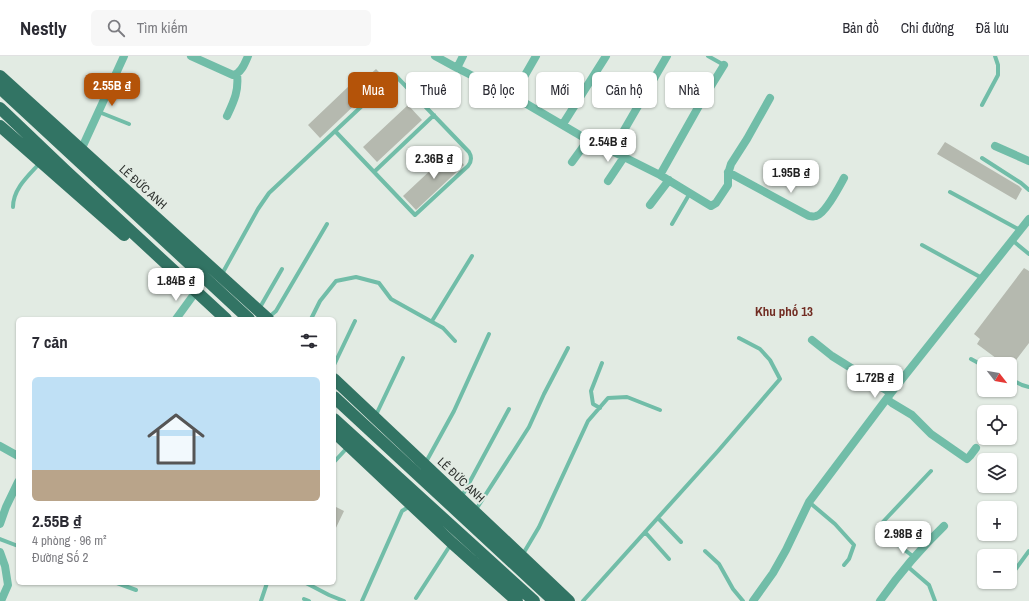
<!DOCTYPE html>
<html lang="vi">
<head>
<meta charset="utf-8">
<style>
	body { margin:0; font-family:"Archivo Narrow",sans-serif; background:#f7f7f7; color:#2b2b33; height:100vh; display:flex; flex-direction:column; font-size:15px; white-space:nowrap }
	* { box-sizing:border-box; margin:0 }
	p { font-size:13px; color:#7c7c81 }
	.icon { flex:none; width:22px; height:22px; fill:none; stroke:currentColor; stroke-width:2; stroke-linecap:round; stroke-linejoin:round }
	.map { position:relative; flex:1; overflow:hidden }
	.drawer { position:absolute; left:16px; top:261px; width:320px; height:268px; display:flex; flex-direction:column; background:#fff; border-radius:6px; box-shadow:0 1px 3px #0004 }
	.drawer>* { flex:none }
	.top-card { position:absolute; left:348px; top:16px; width:380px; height:36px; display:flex; gap:8px }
	.needle { width:26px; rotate:121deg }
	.controls { position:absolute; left:977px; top:301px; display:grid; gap:8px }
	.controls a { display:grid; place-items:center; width:40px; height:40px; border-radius:6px; background:#fff; box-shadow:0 1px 3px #0004; font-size:20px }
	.price { position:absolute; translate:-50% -34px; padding:0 9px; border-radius:8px; background:#fff; color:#222; font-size:13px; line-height:26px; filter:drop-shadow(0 1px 2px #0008) }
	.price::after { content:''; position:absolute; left:50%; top:24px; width:12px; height:9px; margin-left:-6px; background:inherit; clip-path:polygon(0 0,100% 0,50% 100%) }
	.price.on { background:#b45309; color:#fff }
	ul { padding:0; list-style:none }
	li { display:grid; align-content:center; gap:8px; height:212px; padding:0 16px }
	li+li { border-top:1px solid #e1e1e2 }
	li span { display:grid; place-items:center; height:124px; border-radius:6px; color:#555 }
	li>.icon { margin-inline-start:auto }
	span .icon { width:72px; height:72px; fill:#fffc; stroke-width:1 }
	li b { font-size:17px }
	h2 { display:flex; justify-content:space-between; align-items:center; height:48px; padding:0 16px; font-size:17px }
	.pill { padding:0 14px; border-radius:6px; background:#fff; box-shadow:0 1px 3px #0004; font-size:14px; line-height:36px }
	.pill.on { background:#b45309; color:#fff }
	header { display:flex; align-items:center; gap:24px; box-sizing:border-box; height:56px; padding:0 20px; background:#fff; border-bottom:1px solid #e1e1e2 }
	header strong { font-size:19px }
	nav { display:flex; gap:22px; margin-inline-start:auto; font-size:14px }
	.search { width:280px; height:36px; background:#f7f7f7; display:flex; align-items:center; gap:10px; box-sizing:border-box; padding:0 14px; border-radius:6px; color:#7c7c81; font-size:15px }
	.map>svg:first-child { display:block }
	.building { fill:#b5b9af }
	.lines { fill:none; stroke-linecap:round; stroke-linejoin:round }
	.lane { stroke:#71bda8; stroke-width:4 }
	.street { stroke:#71bda8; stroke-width:8 }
	.highway { stroke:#327464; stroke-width:12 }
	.labels { text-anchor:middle; stroke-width:4; stroke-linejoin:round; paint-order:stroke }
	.street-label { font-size:12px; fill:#2e322f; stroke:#e2ebe3 }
	.neighbourhood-label { font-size:13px; font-weight:bold; fill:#712c22; stroke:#e2ebe3 }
</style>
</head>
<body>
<header>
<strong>Nestly</strong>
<div class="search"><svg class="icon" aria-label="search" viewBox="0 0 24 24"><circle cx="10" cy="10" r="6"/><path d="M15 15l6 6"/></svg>Tìm kiếm</div>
<nav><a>Bản đồ</a><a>Chỉ đường</a><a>Đã lưu</a></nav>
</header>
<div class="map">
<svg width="1029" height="545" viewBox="0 0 1029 545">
	<rect width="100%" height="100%" fill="#e2ebe3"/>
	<path class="building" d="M376,13L383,20L374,28L367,21Z
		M349,30L361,43L320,82L308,69Z
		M408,49L422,64L377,106L363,91Z
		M945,86L1019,130L1022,133L1016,144L937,98Z
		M451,95L464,109L416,154L403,140Z
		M1024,212L1029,215V287L1013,308H1004L977,288L980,283L974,278Z
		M334,450L344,455L334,476Z"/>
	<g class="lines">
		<path class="lane" d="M708,0L724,9
			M982,49L998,19V9L995,0
			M99,56L129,68
			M982,102L1021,127L1029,134
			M374,116L434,59
			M950,136L1020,174
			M13,151C13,133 28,120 39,108
			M672,168L690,137
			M1012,184L1029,198
			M922,189L982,222
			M222,218L258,153L269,137L395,19L469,96C472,101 472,105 468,110L415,159L335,75
			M259,253L282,213
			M269,261L276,255L327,168
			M311,263L320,245L336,225L356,221L379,227L391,243L443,272L455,285
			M432,265L472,200
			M971,303L984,310
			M334,309L355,265
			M1010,323L1022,329L1029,331
			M600,352L593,348L591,335L602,307
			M375,361L403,302
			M334,406L347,392
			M426,406L454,355L489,278
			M461,442L509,353
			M809,446L835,468L854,489L849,503L844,509
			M475,455L515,393L529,371L544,338L568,292
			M658,462L681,486
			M645,476L669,503
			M0,483L18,490
			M705,495L719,508L733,533L743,545
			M523,498L539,471L588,365L608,342L627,341L660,354
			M914,501L882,477L881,468L931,415
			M907,510L929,529L935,545
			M1015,514L1029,495
			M117,527L136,534
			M306,527L329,539L344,545
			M416,542L451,488
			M304,543L309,545
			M261,545L267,527
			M362,545L402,455L410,450
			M583,545L718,395L780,323L770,304L760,293L739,282"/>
		<path class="street" d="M191,0L233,19C241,18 245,7 248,0
			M435,0L457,12L513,40L588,84L624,101L660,119L711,150L716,147L728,129V118L731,108L747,83L770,42
			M457,12L463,0
			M513,40L536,0
			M227,60C234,45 239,35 237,18
			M563,68L606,0
			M995,90L1029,105
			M612,95L667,0
			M79,97L81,94L124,0
			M572,106L588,84
			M728,116L809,160C811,160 814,161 816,160C825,158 839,131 844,122
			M660,119L700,48L724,9
			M608,125L624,101
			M650,149L669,124
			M176,263L192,241
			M812,284L832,300L891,337
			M887,343L892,347L912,359L931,378L967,403L970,400L976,392
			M0,390L18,400
			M0,468L6,451L18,426
			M0,496L5,510L8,529L1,545
			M753,545L773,517L786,494L809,446L891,337L1029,163
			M880,545C899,518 920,493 944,470"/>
		<path class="highway" d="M0,20L268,263
			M0,32L249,263
			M0,52L65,114L226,263
			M0,70L124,179
			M334,323L569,545
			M334,341L554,545
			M334,363L534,545
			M334,376L452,487L517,545"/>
	</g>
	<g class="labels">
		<g class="street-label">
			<text transform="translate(143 131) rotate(42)" y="4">LÊ ĐỨC ANH</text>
			<text transform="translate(461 424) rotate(43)" y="4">LÊ ĐỨC ANH</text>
		</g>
		<g class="neighbourhood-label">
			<text x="784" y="260">Khu phố 13</text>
		</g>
	</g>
</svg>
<div class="controls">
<a><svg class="needle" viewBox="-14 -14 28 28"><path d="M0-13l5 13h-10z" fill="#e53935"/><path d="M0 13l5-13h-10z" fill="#7c7c81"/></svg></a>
<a><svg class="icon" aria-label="locate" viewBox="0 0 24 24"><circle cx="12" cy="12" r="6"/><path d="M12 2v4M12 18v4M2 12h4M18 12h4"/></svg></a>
<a><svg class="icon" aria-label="layers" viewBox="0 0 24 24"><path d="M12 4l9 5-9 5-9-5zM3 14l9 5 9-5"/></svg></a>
<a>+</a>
<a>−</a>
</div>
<b class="price on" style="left:112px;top:51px">2.55B ₫</b>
<b class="price" style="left:608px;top:107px">2.54B ₫</b>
<b class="price" style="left:434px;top:124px">2.36B ₫</b>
<b class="price" style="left:791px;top:138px">1.95B ₫</b>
<b class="price" style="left:176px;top:246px">1.84B ₫</b>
<b class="price" style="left:875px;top:343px">1.72B ₫</b>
<b class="price" style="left:903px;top:499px">2.98B ₫</b>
<div class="top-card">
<a class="pill on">Mua</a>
<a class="pill">Thuê</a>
<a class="pill">Bộ lọc</a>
<a class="pill">Mới</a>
<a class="pill">Căn hộ</a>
<a class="pill">Nhà</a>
</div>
<section class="drawer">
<h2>7 căn<svg class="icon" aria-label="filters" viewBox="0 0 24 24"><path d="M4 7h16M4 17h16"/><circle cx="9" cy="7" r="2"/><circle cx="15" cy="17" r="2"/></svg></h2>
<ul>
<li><span style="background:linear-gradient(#bfe0f5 75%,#b9a48a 0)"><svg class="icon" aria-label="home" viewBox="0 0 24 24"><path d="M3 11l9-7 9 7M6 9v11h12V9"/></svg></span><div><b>2.55B ₫</b><p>4 phòng · 96 m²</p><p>Đường Số 2</p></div></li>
</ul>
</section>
</div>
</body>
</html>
